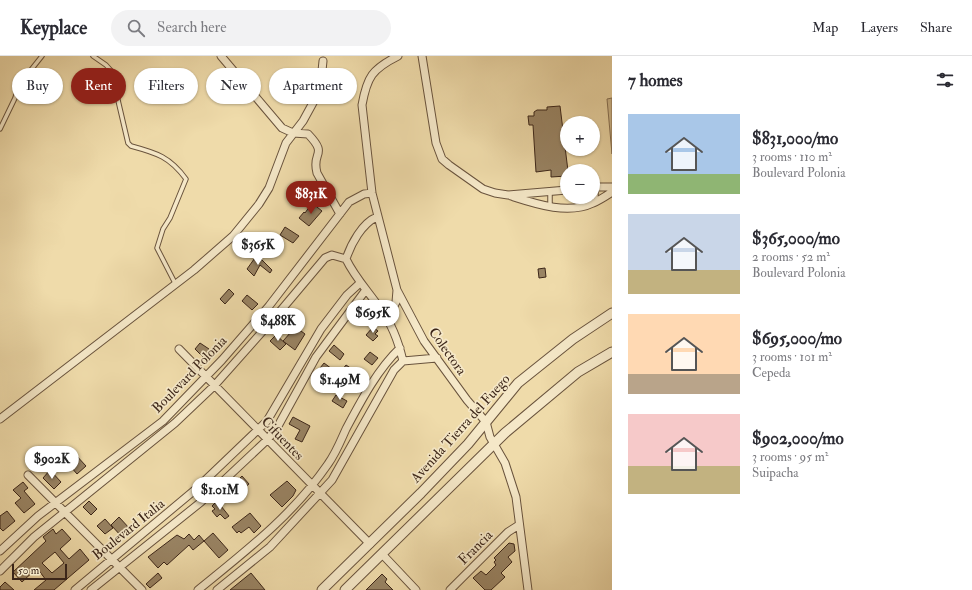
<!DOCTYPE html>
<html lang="en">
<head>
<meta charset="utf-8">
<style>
	body { margin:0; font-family:"IM FELL Double Pica",serif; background:#f2f2f3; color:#2b2b33; height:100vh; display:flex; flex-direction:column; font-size:15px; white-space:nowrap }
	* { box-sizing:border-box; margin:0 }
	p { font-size:13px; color:#7c7c81 }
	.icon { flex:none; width:22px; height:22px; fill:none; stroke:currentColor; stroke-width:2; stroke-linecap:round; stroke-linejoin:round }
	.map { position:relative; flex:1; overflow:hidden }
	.side { display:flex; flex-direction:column; background:#fff; width:360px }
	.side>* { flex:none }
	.banner { position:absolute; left:12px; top:12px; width:380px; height:36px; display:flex; gap:8px }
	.buttons { position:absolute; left:560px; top:60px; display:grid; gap:8px }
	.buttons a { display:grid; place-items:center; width:40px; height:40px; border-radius:50%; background:#fff; box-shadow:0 1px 3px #0004; font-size:20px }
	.scale { position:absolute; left:12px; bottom:10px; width:55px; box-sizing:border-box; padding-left:4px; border:2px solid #3c2619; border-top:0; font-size:11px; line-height:14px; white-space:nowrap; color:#3c2619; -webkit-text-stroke:3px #f5e8c8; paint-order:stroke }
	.price { position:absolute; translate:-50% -34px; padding:0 9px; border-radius:14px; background:#fff; color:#222; font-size:13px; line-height:26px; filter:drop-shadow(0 1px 2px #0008) }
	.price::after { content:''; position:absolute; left:50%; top:24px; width:12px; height:9px; margin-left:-6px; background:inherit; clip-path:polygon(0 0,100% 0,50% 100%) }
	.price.on { background:#8f2418; color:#fff }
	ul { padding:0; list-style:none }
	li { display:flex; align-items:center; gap:12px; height:100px; padding:0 16px }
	li span { display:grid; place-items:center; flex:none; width:112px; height:80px; border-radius:0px; color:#555 }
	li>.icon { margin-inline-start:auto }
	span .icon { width:48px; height:48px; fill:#fffc; stroke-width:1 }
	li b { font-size:17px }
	h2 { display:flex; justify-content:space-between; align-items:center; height:48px; padding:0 16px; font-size:17px }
	.chip { padding:0 14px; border-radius:18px; background:#fff; box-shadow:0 1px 3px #0004; font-size:14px; line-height:36px }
	.chip.on { background:#8f2418; color:#fff }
	header { display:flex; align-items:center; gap:24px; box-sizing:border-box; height:56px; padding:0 20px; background:#fff; border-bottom:1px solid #e1e1e2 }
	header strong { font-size:19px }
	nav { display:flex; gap:22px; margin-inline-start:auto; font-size:14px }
	.search { width:280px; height:36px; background:#f2f2f3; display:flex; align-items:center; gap:10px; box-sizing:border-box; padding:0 14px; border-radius:22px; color:#7c7c81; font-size:15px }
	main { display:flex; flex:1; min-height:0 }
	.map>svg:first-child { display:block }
	.green { fill:#d1bc91; stroke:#867155 }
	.building { fill:#998464; stroke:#3c2619; fill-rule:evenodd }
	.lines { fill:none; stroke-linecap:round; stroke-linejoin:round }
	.service-casing { stroke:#69533d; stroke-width:5.5 }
	.minor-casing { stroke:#69533d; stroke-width:9 }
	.tertiary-casing { stroke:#69533d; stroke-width:11 }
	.service { stroke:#f5e8c8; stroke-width:3.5 }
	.minor { stroke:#f5e8c8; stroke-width:7 }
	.tertiary { stroke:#f5e8c8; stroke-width:9 }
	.labels { text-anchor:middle; stroke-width:3.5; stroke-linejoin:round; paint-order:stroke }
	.street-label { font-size:14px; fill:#3c2619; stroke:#f5e8c8 }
</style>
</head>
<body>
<header>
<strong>Keyplace</strong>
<div class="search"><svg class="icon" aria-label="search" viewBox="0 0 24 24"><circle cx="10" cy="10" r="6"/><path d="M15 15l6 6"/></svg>Search here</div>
<nav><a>Map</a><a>Layers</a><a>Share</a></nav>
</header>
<main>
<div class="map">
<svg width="612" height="534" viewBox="0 0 612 534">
	<rect width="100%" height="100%" fill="#efdbaa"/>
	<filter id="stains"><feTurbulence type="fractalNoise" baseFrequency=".005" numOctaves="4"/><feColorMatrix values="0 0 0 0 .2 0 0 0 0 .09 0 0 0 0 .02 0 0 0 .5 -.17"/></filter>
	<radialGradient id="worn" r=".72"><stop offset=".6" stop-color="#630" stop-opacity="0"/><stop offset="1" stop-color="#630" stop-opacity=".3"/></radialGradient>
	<path class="green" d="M612,42V98L607,43Z"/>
	<path class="building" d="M560,50L568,115L567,120L551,121V114L536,116L533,69H529L528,60H534V56L537,54H547V51Z
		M312,147L322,155L309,170L299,162L304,156L305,157Z
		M285,171L299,180L293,187L280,179Z
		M257,199L272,214L270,217L260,209L254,220L247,213Z
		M545,212L546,221L539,222L538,213Z
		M229,233L234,238L225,248L220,243Z
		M247,239L258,248L252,254L242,245Z
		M293,269L305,278L295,294L283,285L291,276L289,275Z
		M373,271L378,275L375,278L378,280L373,285L366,279Z
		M276,279L286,288L280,294L270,285Z
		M200,287L209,293L208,295L212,299L207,305L195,293Z
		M334,289L344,298L340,304L329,295Z
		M370,296L378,302L372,309L364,303Z
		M324,307L332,313L323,326L313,321Z
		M346,309L352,313L344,323L339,318Z
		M336,339L347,345L343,352L332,345Z
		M293,361L310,370L302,386L295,383L300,374L289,368Z
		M74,397L86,410L77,418L65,404Z
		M50,414L61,426L54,433L43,422Z
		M242,420L249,428L244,432L237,425Z
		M287,425L296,434L293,440L282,451L270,439Z
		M23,426L28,432L24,435L35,448L24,457L15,447L21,442L13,434Z
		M89,445L97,453L91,459L83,451Z
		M217,445L229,460L225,463L220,458L217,461L212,455L215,453L212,450Z
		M7,455L15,465L3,475L0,472V460Z
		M250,457L261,470L254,477L249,471L241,477L239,475L237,477L232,471Z
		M119,461L130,473L122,481L111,469Z
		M105,463L113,472L105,478L97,470Z
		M53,473L56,478L62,473L71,483L60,493L69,503L80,493L89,504L54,534H34L46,524L37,512L22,526L13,516L46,485L43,481ZM55,496L64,507L52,517L42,507Z
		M213,477L228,494L219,502L204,485Z
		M189,478L194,484L199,479L204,485L193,494L189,489L167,509L164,506L158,512L148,501L177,479L184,483Z
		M509,487L514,488L515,495L508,501L512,506L501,517L505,521L491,534H485L473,522L481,515L486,519L496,509L494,506L496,504L494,502Z
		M158,517L162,522L150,532L146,528Z
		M251,517L265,534H230Z
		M382,518L387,523L385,526L393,534H366Z
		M5,526L14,534H0V531Z"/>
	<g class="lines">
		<defs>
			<path id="service" d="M93,0L106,9L116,20L117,40L128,87L131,90C157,97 170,101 186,123L170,162L163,173L157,192L175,227
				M0,73L15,42L19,29L42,0
				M596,131V145
				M550,135V150"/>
			<path id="minor" d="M221,0L282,72L293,77L308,78C329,100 311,95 317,117L340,158
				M422,0L436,87L442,103L449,109L483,133L495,137L508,139L567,134
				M593,131H612
				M511,140C536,148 568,159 593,147C600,144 606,140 612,136
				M377,161C362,167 351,188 346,203C355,222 369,236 381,254C392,268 399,288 403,305
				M397,234L424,285L467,344L486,366L490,381L505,407L516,441L528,534
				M387,264L396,246L397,234L372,137L362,49C367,21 372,13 398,0
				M179,293L370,488
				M0,363L194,214L233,180L259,148L269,132L286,87L303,65L320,34L323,5
				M28,419L142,534
				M0,495L38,460L163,365L222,304L269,250L349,146L364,138L372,137
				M382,498L416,534
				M0,515L34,481L175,367L214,330L277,259L325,202L332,199L346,203
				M75,534L196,433L267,365L321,273L347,239L360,227
				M91,534L201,446L267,384L278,370L316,301L365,235
				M198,534C246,495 293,459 328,408C336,397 341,384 346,373C361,345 377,314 400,292
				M217,534L270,491L332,424L394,314L403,305L437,302
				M450,534L508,476L519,469"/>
			<path id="tertiary" d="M322,534L421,437L468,388L518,327L573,283L612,257
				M345,534L505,377L578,316L612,296"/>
		</defs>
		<use href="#service" class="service-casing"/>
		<use href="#minor" class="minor-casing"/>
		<use href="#tertiary" class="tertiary-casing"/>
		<use href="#service" class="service"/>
		<use href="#minor" class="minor"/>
		<use href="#tertiary" class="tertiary"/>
	</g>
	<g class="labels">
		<g class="street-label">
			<text transform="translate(448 295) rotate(55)" y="5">Colectora</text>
			<text transform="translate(189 318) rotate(-46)" y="5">Boulevard Polonia</text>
			<text transform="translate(460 372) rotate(-48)" y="5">Avenida Tierra del Fuego</text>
			<text transform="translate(283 382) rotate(46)" y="5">Cifuentes</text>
			<text transform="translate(128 473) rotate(-39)" y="5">Boulevard Italia</text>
			<text transform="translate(475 491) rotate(-45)" y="5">Francia</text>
		</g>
	</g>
	<rect width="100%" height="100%" filter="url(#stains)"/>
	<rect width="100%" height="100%" fill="url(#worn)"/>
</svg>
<div class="buttons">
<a>+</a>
<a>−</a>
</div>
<div class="scale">50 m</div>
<b class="price on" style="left:311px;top:159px">$831K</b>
<b class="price" style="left:258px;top:210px">$365K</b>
<b class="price" style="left:373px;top:278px">$695K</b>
<b class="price" style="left:278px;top:286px">$488K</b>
<b class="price" style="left:340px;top:345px">$1.49M</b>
<b class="price" style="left:52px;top:424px">$902K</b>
<b class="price" style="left:220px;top:455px">$1.01M</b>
<div class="banner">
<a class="chip">Buy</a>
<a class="chip on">Rent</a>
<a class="chip">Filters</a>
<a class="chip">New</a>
<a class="chip">Apartment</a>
</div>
</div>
<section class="side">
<h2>7 homes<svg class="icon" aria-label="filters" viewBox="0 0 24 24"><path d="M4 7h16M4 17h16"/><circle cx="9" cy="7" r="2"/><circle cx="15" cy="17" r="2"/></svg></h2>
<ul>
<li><span style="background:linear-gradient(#a9c7e8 75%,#8fb573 0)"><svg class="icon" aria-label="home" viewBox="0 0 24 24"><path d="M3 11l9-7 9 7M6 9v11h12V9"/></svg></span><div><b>$831,000/mo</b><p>3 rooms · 110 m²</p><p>Boulevard Polonia</p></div></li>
<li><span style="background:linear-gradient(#c9d6e8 70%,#c2b280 0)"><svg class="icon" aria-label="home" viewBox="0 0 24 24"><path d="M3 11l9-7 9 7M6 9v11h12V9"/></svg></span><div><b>$365,000/mo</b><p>2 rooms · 52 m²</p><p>Boulevard Polonia</p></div></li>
<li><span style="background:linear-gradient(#ffd9b3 75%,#b9a48a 0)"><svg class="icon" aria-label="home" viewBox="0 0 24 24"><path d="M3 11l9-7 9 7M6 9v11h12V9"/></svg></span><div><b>$695,000/mo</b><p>3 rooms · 101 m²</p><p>Cepeda</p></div></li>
<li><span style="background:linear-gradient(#f6c9c9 65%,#c2b280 0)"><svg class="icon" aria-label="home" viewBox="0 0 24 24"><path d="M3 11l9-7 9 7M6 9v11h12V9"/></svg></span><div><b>$902,000/mo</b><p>3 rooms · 95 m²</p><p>Suipacha</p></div></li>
</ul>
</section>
</main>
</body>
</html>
